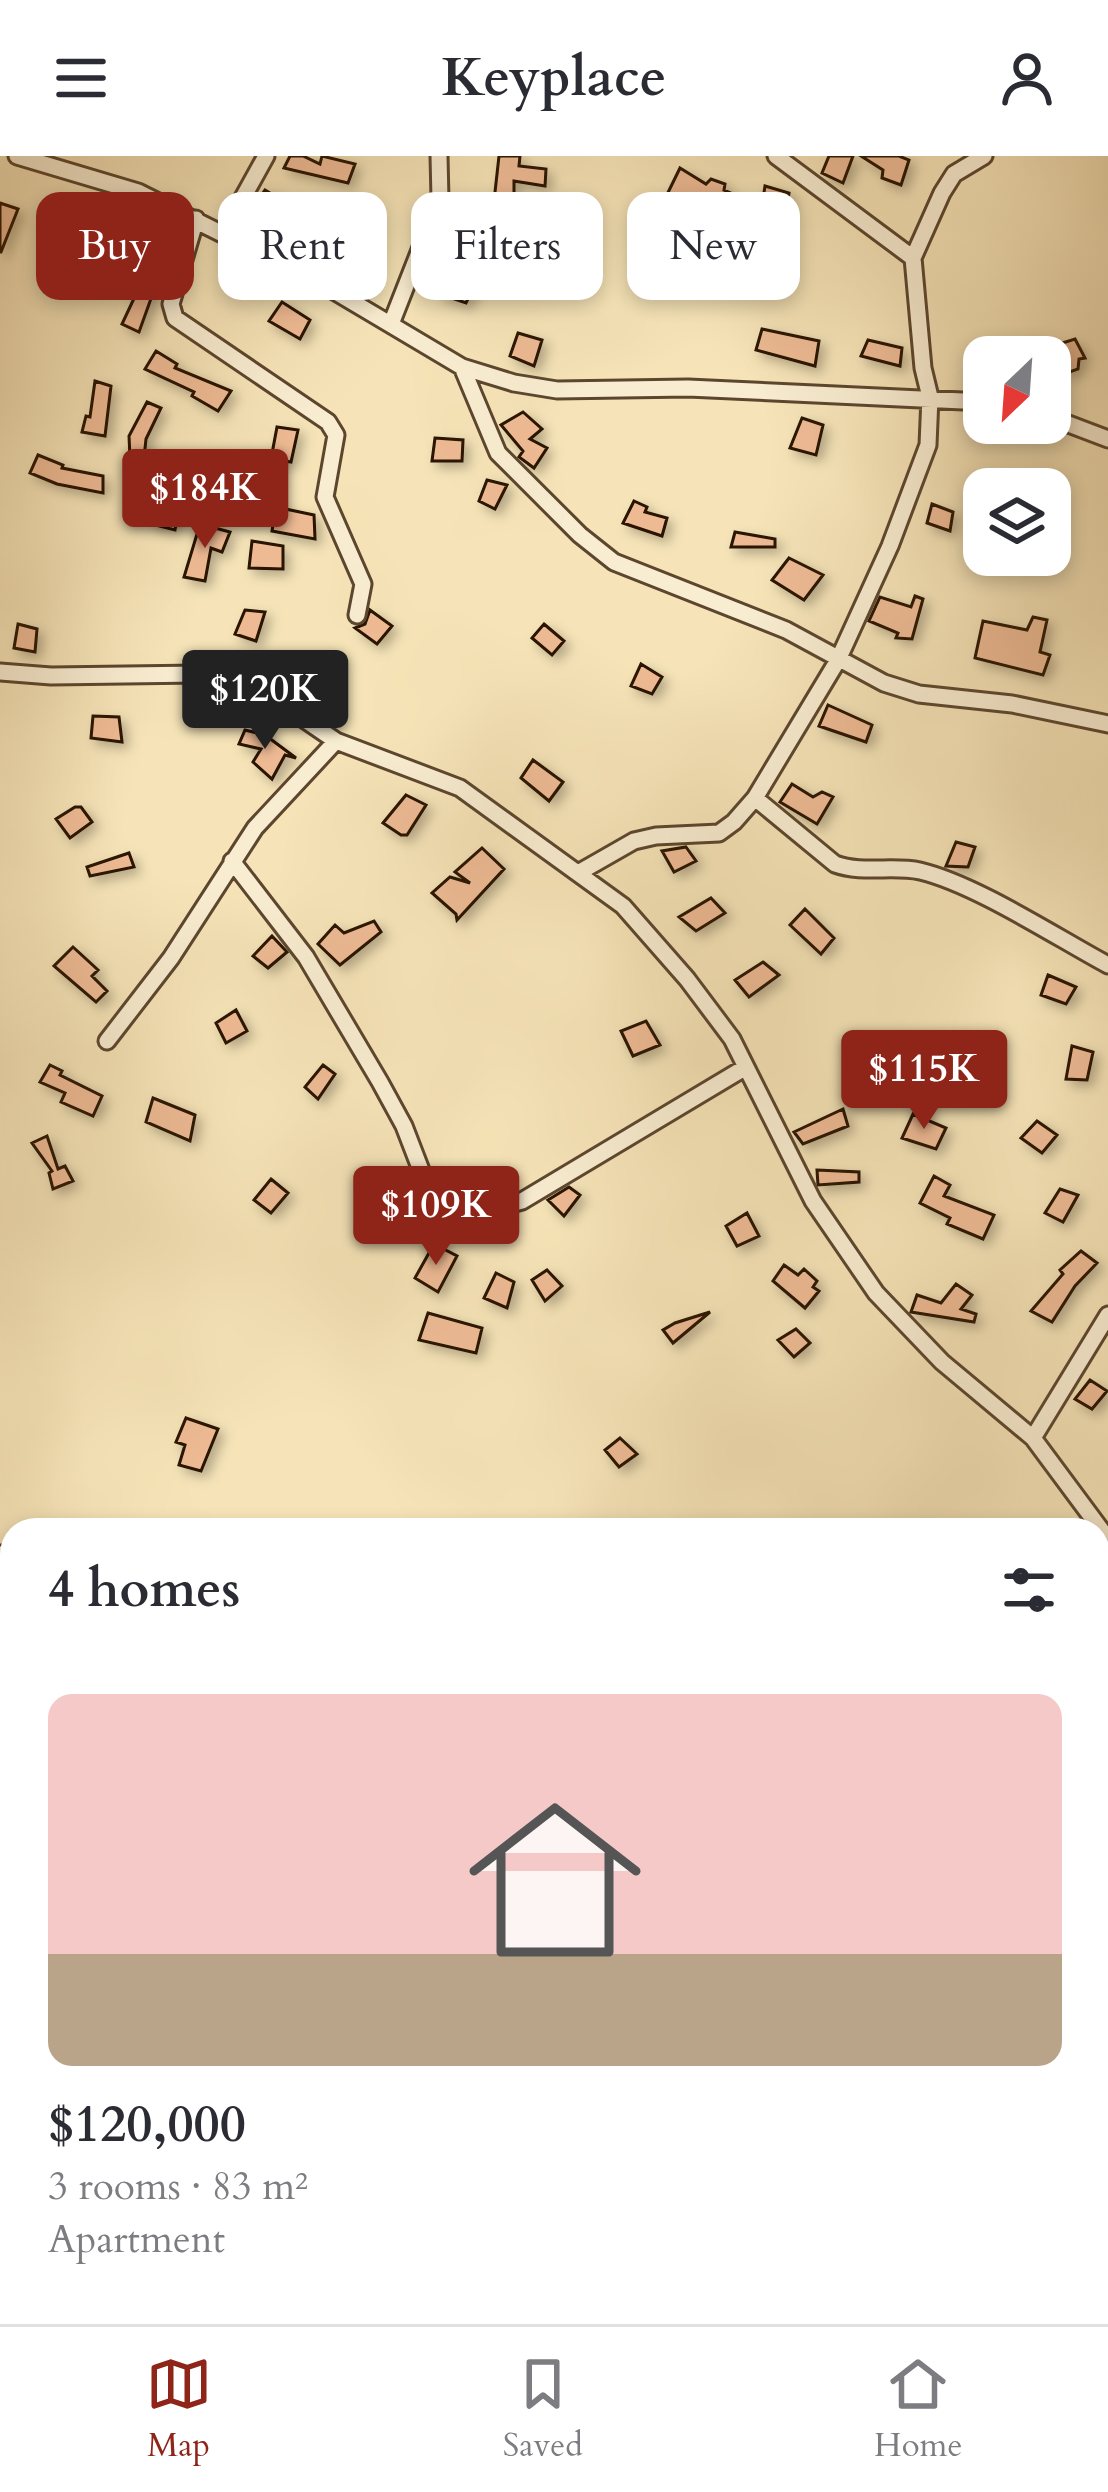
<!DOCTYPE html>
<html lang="en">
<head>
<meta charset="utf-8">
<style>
	body { margin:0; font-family:Cardo,serif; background:#f7f7f7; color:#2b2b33; height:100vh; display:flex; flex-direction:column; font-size:45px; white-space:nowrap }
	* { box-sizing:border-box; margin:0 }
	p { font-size:39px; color:#7c7c81 }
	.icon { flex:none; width:66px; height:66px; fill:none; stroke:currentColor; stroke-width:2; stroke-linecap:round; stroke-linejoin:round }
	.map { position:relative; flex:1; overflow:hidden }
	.panel { position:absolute; left:0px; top:1362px; width:1110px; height:807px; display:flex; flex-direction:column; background:#fff; border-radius:36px 36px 0 0; box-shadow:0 6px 18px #0003 }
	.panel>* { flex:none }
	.hud { position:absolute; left:36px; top:36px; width:1038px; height:108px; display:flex; gap:24px }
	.needle { width:78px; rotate:205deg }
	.fabs { position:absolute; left:963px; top:180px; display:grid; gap:24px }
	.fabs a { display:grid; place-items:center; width:108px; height:108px; border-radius:24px; background:#fff; box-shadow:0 6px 18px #0003; font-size:60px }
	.price { position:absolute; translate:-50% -102px; padding:0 27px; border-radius:12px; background:#8f2418; color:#fff; font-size:39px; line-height:78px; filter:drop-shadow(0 3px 6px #0008) }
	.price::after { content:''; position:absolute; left:50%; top:72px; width:36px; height:27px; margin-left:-18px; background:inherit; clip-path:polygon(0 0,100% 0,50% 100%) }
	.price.on { background:#222; color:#fff }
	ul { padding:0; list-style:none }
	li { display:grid; align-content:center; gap:24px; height:636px; padding:0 48px }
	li+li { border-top:3px solid #e1e1e2 }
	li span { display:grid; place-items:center; height:372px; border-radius:24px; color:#555 }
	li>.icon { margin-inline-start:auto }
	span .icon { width:216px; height:216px; fill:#fffc; stroke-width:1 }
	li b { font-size:51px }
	h2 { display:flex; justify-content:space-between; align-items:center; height:144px; padding:0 48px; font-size:51px }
	.pill { padding:0 42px; border-radius:24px; background:#fff; box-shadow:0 6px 18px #0003; font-size:42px; line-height:108px }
	.pill.on { background:#8f2418; color:#fff }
	header { display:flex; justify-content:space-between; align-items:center; height:156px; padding:0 48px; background:#fff; font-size:54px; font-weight:600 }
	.tabs { display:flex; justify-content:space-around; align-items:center; height:168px; border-top:3px solid #e1e1e2; background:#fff; font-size:33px; color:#7c7c81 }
	.tabs a { display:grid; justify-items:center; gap:6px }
	.tabs .on { color:#8f2418 }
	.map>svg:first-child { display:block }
	.building { fill:#edba94; stroke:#291200; stroke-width:3; filter:url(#shadow) }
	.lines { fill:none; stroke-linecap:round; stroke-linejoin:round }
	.minor-casing { stroke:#5c462e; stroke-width:21 }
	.minor { stroke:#f9edd1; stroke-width:15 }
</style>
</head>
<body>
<header><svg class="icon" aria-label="menu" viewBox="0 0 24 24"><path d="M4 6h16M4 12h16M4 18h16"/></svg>Keyplace<svg class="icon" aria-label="person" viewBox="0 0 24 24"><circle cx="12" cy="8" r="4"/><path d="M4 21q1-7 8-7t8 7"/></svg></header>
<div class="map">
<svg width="1108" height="2168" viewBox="0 0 1108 2168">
	<defs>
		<filter id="shadow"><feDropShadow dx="5.5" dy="5.5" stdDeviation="6" flood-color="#0004"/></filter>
	</defs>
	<rect width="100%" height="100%" fill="#f6e4b8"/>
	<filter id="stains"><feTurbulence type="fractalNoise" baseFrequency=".00167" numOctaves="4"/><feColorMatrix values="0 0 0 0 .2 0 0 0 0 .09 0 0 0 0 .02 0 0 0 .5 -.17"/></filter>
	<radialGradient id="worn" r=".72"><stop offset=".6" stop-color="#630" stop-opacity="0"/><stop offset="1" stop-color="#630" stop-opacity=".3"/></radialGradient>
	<path class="building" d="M290,0H303L320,8L322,0L355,8L348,27L284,12Z
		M499,0H520L519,10L546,13L545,30L514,25V63H492Z
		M829,0H853L843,27L822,17Z
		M861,0H899L909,4L901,29L882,22L883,14Z
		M680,12L706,28L711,23L725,28L724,34L733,38L718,71L679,59L675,65L658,57Z
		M765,30L789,37L785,62L761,56Z
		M265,34L289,49L272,74L247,60Z
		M0,47L18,53L1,96H0Z
		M79,48L121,64L116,79L150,80L146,118L158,123L139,176L122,168L137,136L123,131L131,110L80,93L87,78L83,76L85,69L73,65Z
		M447,118L474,130L466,147L440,138Z
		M282,146L310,164L300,183L269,165Z
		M762,173L819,185L815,210L756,194Z
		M518,177L542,184L534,210L510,200Z
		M1075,183L1085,202L1079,203L1078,213L1067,217L1053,190Z
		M868,184L902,192L900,210L861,200Z
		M156,195L177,208L175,212L231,235L218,255L192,240L194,236L145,213Z
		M95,225L111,230L105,280L82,276L86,260L90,261Z
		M147,246L161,252L146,283L144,302L130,301L129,280Z
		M523,256L542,273L530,283L547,292L534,312L519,301L523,295L501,269Z
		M802,262L823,269L816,299L790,292Z
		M277,271L298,274L291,306L271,303Z
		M435,282L463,284L462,305H432Z
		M38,299L63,309L62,312L103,320V337L57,328L30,317Z
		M487,324L507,329L495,353L479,345Z
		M158,345L179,350L175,374L151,368Z
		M634,345L647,351L645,356L667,362L662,380L623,367Z
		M932,348L953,356L950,375L927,367Z
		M276,351L314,359L315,383L272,375Z
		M200,368L230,376L222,396L211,392L205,425L184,421Z
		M735,376L775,383V391H731Z
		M252,385L283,390V413L249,412Z
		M789,402L823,419L804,444L772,424Z
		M915,440L923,443L912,483L896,482L898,477L869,465L880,441L911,451Z
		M245,454L265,456L256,485L235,478Z
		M370,454L392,470L377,488L355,472L365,468Z
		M1033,461L1047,464L1040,496L1050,499L1043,519L975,502L983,465L1027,474Z
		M18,468L37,473L35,496L14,492Z
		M544,468L564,485L552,499L532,482Z
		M641,508L662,521L652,538L631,530Z
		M828,549L872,569L866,586L819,570Z
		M93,560L119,561L122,586L91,582Z
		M245,574L265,579L296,602L285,599L272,623L253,606L261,593L239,588Z
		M533,604L563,626L549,645L521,622Z
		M792,628L813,641L822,636L833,641L817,668L780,646Z
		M406,639L426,649L407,679H401L383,667Z
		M75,651H81L92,666L70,682L56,663Z
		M956,686L975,691L968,711L946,710Z
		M686,691L696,705L674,716L662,695Z
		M482,692L504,713L457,764L456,758L432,737L450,721L470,727L455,716Z
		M129,697L134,711L90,720L87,711Z
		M711,742L725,757L696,775L679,761Z
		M805,753L834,782L821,798L790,769Z
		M374,765L381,776L340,809L318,788L335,769L344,777Z
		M272,780L287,796L268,812L253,800Z
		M73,791L98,814L92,820L107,835L96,846L54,810Z
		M763,806L779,819L749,841L735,824Z
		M1048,819L1076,831L1066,848L1041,839Z
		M236,854L247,875L226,887L216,867Z
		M646,865L660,889L633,900L621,875Z
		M1072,890L1093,896L1087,924L1066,923Z
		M50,909L62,915L60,919L102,940L93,960L61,946L65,937L40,926Z
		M323,909L335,918L318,943L305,931Z
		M153,942L195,959L190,985L146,966Z
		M843,953L848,970L803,988L794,976Z
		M913,958L946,972L936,993L902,982Z
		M1037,965L1057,979L1042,997L1021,982Z
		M47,980L58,1013L65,1010L73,1025L53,1033L49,1017L52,1015L32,987Z
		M817,1014L859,1016V1026L818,1029Z
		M934,1020L950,1029L944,1040L994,1059L983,1083L947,1068L950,1062L920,1047Z
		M271,1023L288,1037L271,1057L254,1044Z
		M569,1031L580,1039L564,1060L548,1044Z
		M1060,1033L1078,1039L1063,1066L1045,1057Z
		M747,1057L759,1080L737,1090L726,1070Z
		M434,1088L457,1100L438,1136L415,1122Z
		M1081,1095L1097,1107L1075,1130L1052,1166L1031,1155L1063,1118L1060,1114Z
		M784,1109L798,1119L804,1113L817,1125L813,1131L819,1135L805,1152L773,1125Z
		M547,1114L562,1130L545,1145L532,1124Z
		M496,1117L514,1126L507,1152L484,1142Z
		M956,1128L972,1139L961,1153L976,1158L974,1166L911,1156L917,1139L941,1147Z
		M710,1156L673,1187L663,1174L675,1167Z
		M428,1157L482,1172L476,1197L419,1184Z
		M796,1173L810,1187L794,1201L778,1184Z
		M1090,1224L1107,1235L1092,1253L1075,1243Z
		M186,1262L218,1273L201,1315L179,1309L185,1289L176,1286Z
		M620,1282L637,1298L619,1311L605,1294Z"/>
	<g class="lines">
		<defs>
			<path id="minor" d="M17,0L138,36L319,126L462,211L514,227L557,234L688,232L984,246
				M776,0L913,102
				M196,63L171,148L175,162L328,266L336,279L325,341L363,428L357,459
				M224,76L266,0
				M391,168L440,43L439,0
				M462,211L498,297L580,379L614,406L786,474L884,527L919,538L1012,548L1108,568
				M1050,261L1108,283
				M0,516L51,520L199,518L237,528L298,559L336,585L460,632L623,750L687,823L732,883L813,1045L876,1137L942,1206L1033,1282L1108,1383
				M755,642L835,708C863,718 892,709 920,715C975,728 1056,781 1108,809
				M232,705L306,801L380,926L404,970L439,1061L445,1066L522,1045L746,911
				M578,717L634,685L656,680L719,677L734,666L755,642L838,504L890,390L928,289L930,241L923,212L913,102L942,37L954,18L984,0
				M107,885L171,802L255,672L336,585
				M1033,1282L1108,1159
				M0,1398H12
				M0,1673L12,1676
				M1098,1851L1108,1852
				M0,2151L30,2168
				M840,2157L864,2168
				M402,2168L406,2157"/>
		</defs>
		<use href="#minor" class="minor-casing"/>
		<use href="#minor" class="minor"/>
	</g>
	<rect width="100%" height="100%" filter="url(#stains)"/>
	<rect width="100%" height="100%" fill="url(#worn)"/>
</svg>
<div class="fabs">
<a><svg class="needle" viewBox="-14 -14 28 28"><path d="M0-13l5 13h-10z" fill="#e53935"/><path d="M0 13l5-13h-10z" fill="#7c7c81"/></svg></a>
<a><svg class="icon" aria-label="layers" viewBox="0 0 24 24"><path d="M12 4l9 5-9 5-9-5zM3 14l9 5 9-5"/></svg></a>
</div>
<b class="price" style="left:205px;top:395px">$184K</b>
<b class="price on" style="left:265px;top:596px">$120K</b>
<b class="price" style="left:924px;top:976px">$115K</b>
<b class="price" style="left:436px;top:1112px">$109K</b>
<div class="hud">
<a class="pill on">Buy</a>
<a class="pill">Rent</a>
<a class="pill">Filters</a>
<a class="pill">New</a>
</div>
<section class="panel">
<h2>4 homes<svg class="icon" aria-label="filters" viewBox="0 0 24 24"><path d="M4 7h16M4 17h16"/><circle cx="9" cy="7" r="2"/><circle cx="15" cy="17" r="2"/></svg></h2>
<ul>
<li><span style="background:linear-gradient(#f6c9c9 70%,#b9a48a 0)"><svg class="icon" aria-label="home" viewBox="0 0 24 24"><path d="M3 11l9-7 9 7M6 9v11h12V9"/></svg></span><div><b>$120,000</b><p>3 rooms · 83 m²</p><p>Apartment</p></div></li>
</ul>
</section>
</div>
<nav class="tabs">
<a class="on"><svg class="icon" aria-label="map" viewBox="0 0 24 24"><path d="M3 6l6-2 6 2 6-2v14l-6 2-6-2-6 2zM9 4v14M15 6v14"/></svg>Map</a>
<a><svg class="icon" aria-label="saved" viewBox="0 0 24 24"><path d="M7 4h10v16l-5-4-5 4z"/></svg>Saved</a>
<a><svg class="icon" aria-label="home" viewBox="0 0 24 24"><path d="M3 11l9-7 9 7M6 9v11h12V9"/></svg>Home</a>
</nav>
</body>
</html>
